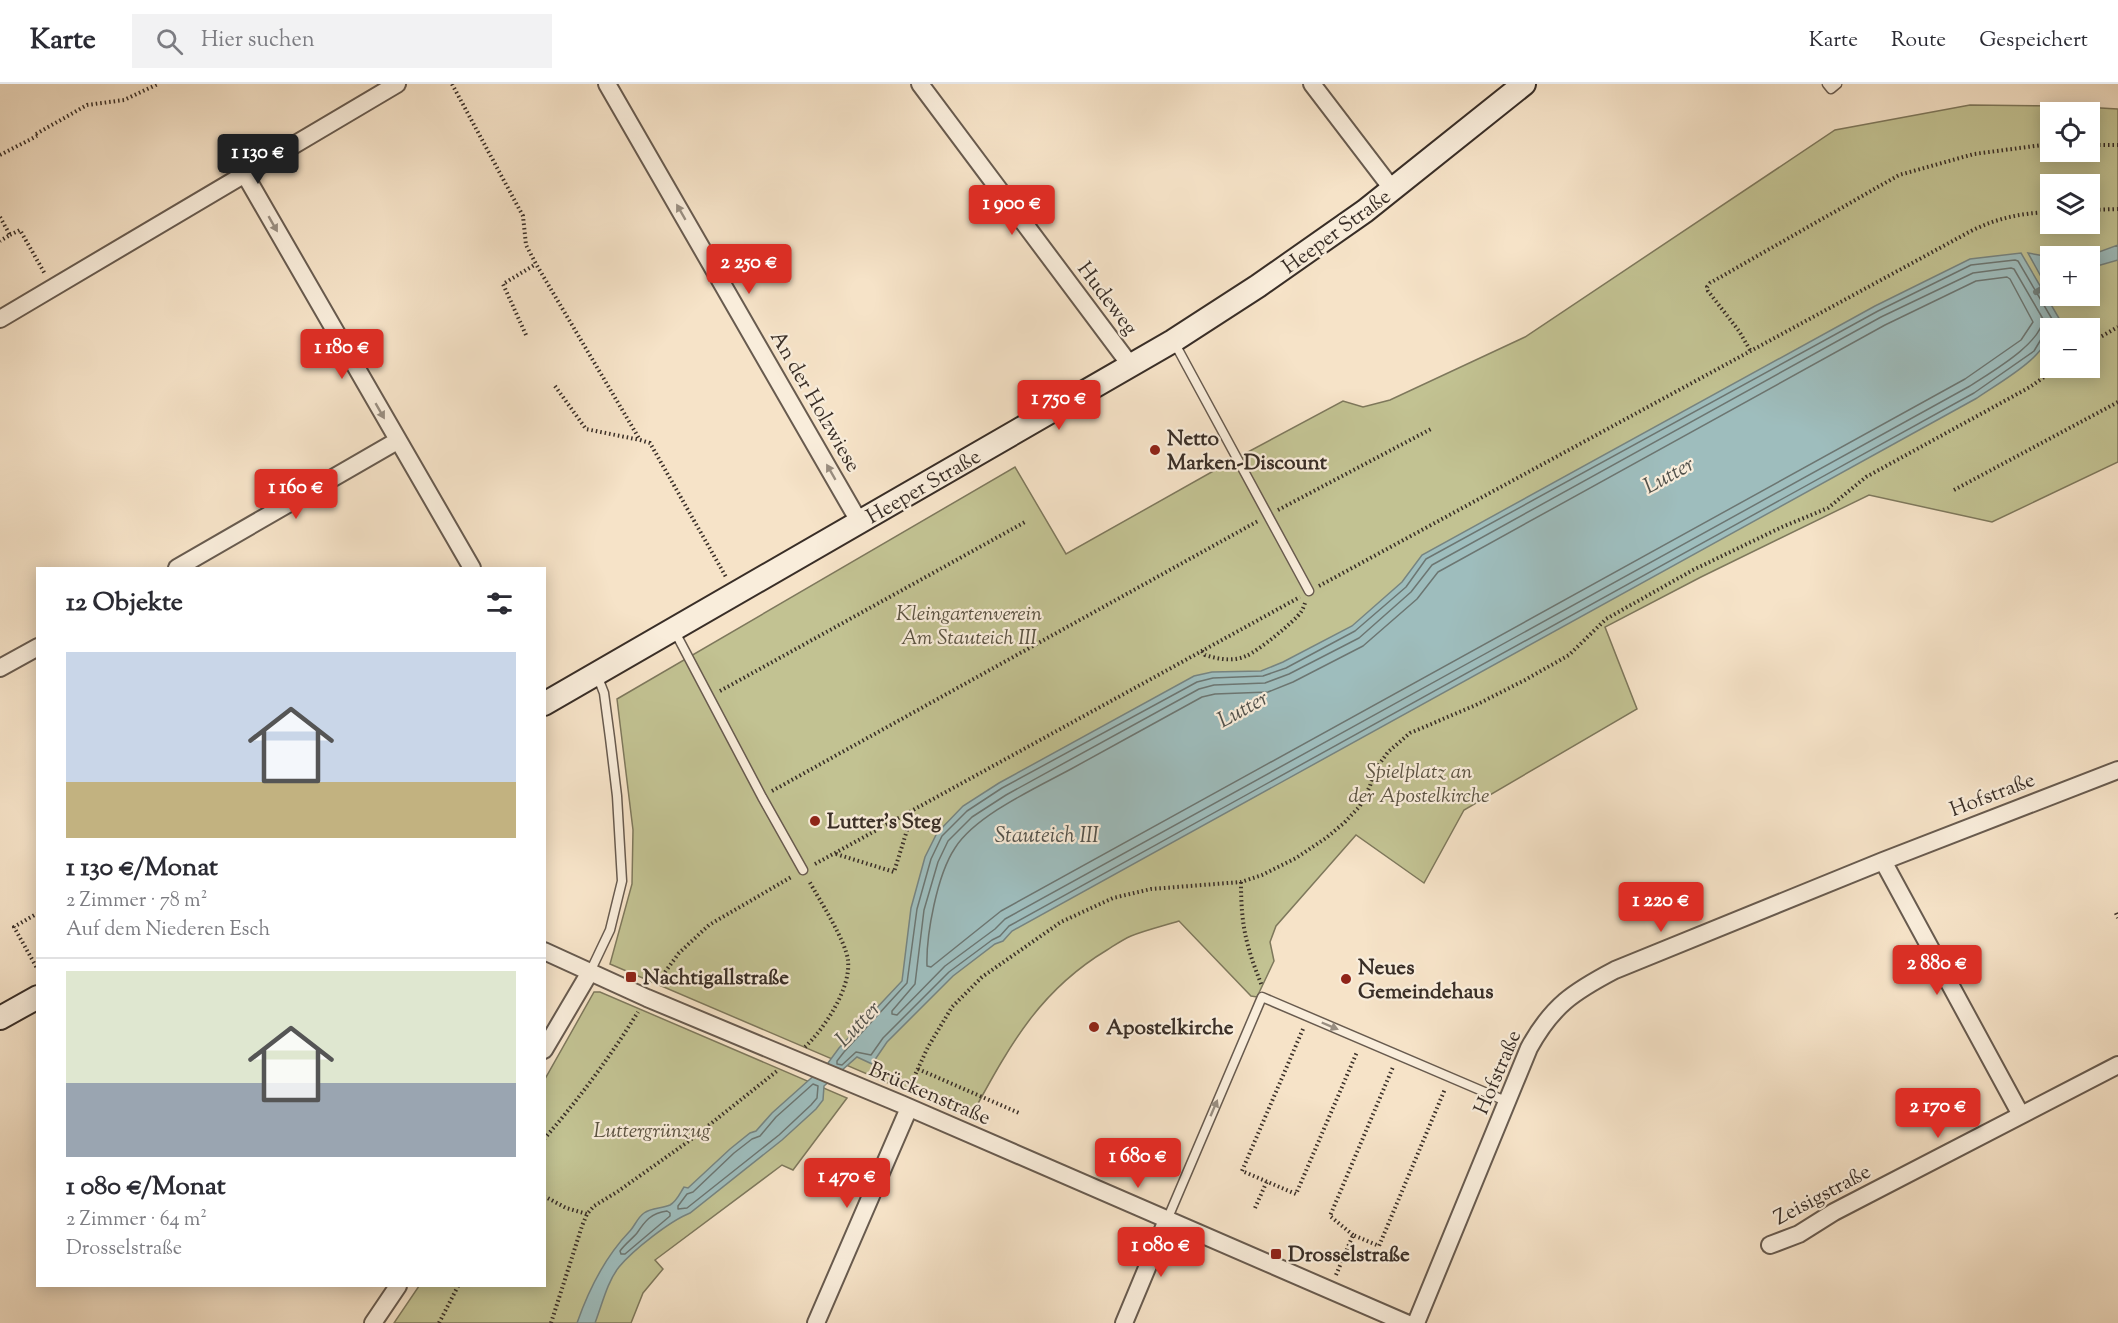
<!DOCTYPE html>
<html lang="de">
<head>
<meta charset="utf-8">
<style>
	body { margin:0; font-family:"Sorts Mill Goudy",serif; background:#f2f2f3; color:#2b2b33; height:100vh; display:flex; flex-direction:column; font-size:22px; white-space:nowrap }
	* { box-sizing:border-box; margin:0 }
	p { font-size:20px; color:#7c7c81 }
	.icon { flex:none; width:33px; height:33px; fill:none; stroke:currentColor; stroke-width:2; stroke-linecap:round; stroke-linejoin:round }
	.map { position:relative; flex:1; overflow:hidden }
	.drawer { position:absolute; left:36px; top:483px; width:510px; height:720px; display:flex; flex-direction:column; background:#fff; border-radius:0px; box-shadow:0 3px 15px #0003 }
	.drawer>* { flex:none }
	.controls { position:absolute; left:2040px; top:18px; display:grid; gap:12px }
	.controls a { display:grid; place-items:center; width:60px; height:60px; border-radius:0px; background:#fff; box-shadow:0 3px 15px #0003; font-size:30px }
	.price { position:absolute; translate:-50% -51px; padding:0 14px; border-radius:6px; background:#d93025; color:#fff; font-size:20px; line-height:39px; filter:drop-shadow(0 2px 3px #0008) }
	.price::after { content:''; position:absolute; left:50%; top:36px; width:18px; height:14px; margin-left:-9px; background:inherit; clip-path:polygon(0 0,100% 0,50% 100%) }
	.price.active { background:#222; color:#fff }
	ul { padding:0; list-style:none }
	li { display:grid; align-content:center; gap:12px; height:318px; padding:0 30px }
	li+li { border-top:2px solid #e1e1e2 }
	li span { display:grid; place-items:center; height:186px; border-radius:0px; color:#555 }
	li>.icon { margin-inline-start:auto }
	span .icon { width:108px; height:108px; fill:#fffc; stroke-width:1 }
	li b { font-size:26px }
	h2 { display:flex; justify-content:space-between; align-items:center; height:72px; padding:0 30px; font-size:26px }
	header { display:flex; align-items:center; gap:36px; box-sizing:border-box; height:84px; padding:0 30px; background:#fff; border-bottom:2px solid #e1e1e2 }
	header strong { font-size:28px }
	nav { display:flex; gap:33px; margin-inline-start:auto; font-size:21px }
	.search { width:420px; height:54px; background:#f2f2f3; display:flex; align-items:center; gap:15px; box-sizing:border-box; padding:0 21px; border-radius:0px; color:#7c7c81; font-size:22px }
	.map>svg:first-child { display:block }
	.green { fill:#c2c292; stroke:#7e785c; stroke-width:1.5; fill-rule:evenodd }
	.water { fill:#9ebdbd; stroke:#768481; stroke-width:1.5 }
	.lines { fill:none; stroke-linecap:round; stroke-linejoin:round }
	.shore { stroke:#6c7672; stroke-width:1.5 }
	.stream { stroke:#768481; stroke-width:6 }
	.lane-casing { stroke:#685b4f; stroke-width:11 }
	.street-casing { stroke:#685b4f; stroke-width:20 }
	.secondary-casing { stroke:#392e27; stroke-width:26 }
	.path { stroke:#392e27; stroke-width:4; stroke-dasharray:1.5 3; stroke-linecap:butt }
	.lane { stroke:#f9eddb; stroke-width:8 }
	.street { stroke:#f9eddb; stroke-width:16 }
	.secondary { stroke:#f9eddb; stroke-width:22 }
	.oneway { fill:#998e81 }
	.poi-dot { fill:#8f2418; stroke:#f9eddb; stroke-width:2 }
	.labels { text-anchor:middle; stroke-width:4.5; stroke-linejoin:round; paint-order:stroke }
	.street-label { font-size:21px; fill:#392e27; stroke:#f9eddb }
	.poi-label { font-size:21px; font-weight:bold; fill:#392e27; stroke:#f9eddb; text-anchor:start }
	.park-label { font-size:21px; font-style:italic; fill:#5b5342; stroke:#f9eddb }
	.water-label { font-size:22px; font-style:italic; fill:#52524c; stroke:#f9eddb }
</style>
</head>
<body>
<header>
<strong>Karte</strong>
<div class="search"><svg class="icon" aria-label="search" viewBox="0 0 24 24"><circle cx="10" cy="10" r="6"/><path d="M15 15l6 6"/></svg>Hier suchen</div>
<nav><a>Karte</a><a>Route</a><a>Gespeichert</a></nav>
</header>
<div class="map">
<svg width="2118" height="1239" viewBox="0 0 2118 1239">
	<rect width="100%" height="100%" fill="#f6e3c8"/>
	<filter id="stains"><feTurbulence type="fractalNoise" baseFrequency=".00333" numOctaves="4"/><feColorMatrix values="0 0 0 0 .2 0 0 0 0 .09 0 0 0 0 .02 0 0 0 .5 -.17"/></filter>
	<radialGradient id="worn" r=".72"><stop offset=".6" stop-color="#630" stop-opacity="0"/><stop offset="1" stop-color="#630" stop-opacity=".3"/></radialGradient>
	<path class="green" d="M1970,21L2066,22L2118,25V378L1992,438L1869,411L1701,493L1605,543L1637,625L1464,726L1424,799L1356,751L1276,842L1270,858L1274,877L1257,913L1251,912L1179,837C1163,842 1146,846 1131,852C1122,856 1115,861 1107,866C1037,908 1008,965 970,1034L610,880L632,800L633,746L617,615L1015,383L1066,470L1233,376L1343,317L1363,323L1390,316L1525,253L1835,46ZM2050,28H2090V68H2050ZM2050,100H2090V140H2050ZM2050,172H2090V212H2050ZM2050,244H2090V284H2050Z
		M594,908H600L847,1014L793,1086L782,1081L655,1176L663,1185L643,1209L631,1239H394L419,1202H544L545,995Z"/>
	<path class="water" d="M2118,161V176L2090,184L2088,172Z
		M2021,169L2060,236L2055,244H2050C2050,272 1998,299 1977,314L1012,847L1003,857L995,860L953,892L887,958L872,980L857,973L824,1002L823,1016L816,1025L782,1056L690,1129C670,1137 633,1166 619,1183C607,1198 602,1221 595,1239H577C589,1205 604,1174 629,1148C635,1142 637,1134 644,1129C652,1123 661,1125 670,1121C677,1117 680,1109 684,1103L688,1104L730,1065L750,1049L756,1047L772,1029L828,979L839,964L902,897L911,824L925,773L937,749L963,722L999,699L1194,592L1212,588L1261,587L1283,578L1352,542L1402,498L1422,471L1875,222L1970,175Z
		M2028,169L2050,173V209Z"/>
	<g class="lines">
		<path class="shore" d="M2015,176L2018,177L2052,235L2050,247L2043,252L2034,267L1974,309L1009,842L1000,852L992,856L949,888L883,954L871,971L856,968L842,981L837,980V977L844,968L907,899L917,825L931,775L942,752L967,727L1002,704L1197,598L1213,594L1263,592L1286,584L1355,547L1406,503L1426,475L1878,227L1971,181Z
			M2011,184L2014,185L2043,235C2041,260 1991,288 1970,302L1005,835L995,845L945,882L897,931L892,930V927L915,900L924,826L938,778L948,757L972,733L1006,711L1199,605L1214,601L1265,599L1289,590L1359,554L1411,508L1432,481L1881,233L1973,189Z
			M2007,193L2010,195L2033,238L2021,256L1965,295L1001,827L931,883L927,882C926,851 937,791 955,764C976,731 1036,704 1071,685C1115,661 1158,637 1202,613L1215,610L1268,608L1293,598L1363,562L1417,515L1438,488L1885,241L1976,197Z
			M813,1000L818,1002L817,1014L811,1021L779,1051L687,1124L678,1125V1122L687,1110L693,1108L734,1069L752,1055L760,1052L776,1033Z
			M667,1127L670,1129V1132L625,1170H621L620,1167C625,1160 632,1155 637,1149C645,1137 651,1129 667,1127Z"/>
		<path class="stream" d="M2036,208L2050,200"/>
		<defs>
			<path id="lane" d="M1827,0L1831,5L1837,0
				M1174,258L1309,507
				M674,546L762,713L803,786
				M590,888L610,846L622,797L617,712L610,654L604,609L597,591
				M1167,1136L1262,913L1508,1018"/>
			<path id="street" d="M607,0L860,439
				M920,0L1131,282
				M1312,0L1393,106
				M244,89L472,484
				M0,235L397,0
				M177,484L397,357
				M0,584L38,563
				M1883,777L2021,1031
				M544,867L647,914L901,1020L1406,1239
				M544,966L590,888
				M1770,1161L1799,1150L1834,1128L2118,981
				M373,1239L398,1202
				M816,1239L909,1024
				M1124,1239L1167,1136
				M1416,1239L1529,964C1552,922 1573,908 1615,886L1883,777L2118,686"/>
			<path id="secondary" d="M544,620L1173,257L1258,202L1365,127L1524,0
				M0,934L38,913"/>
		</defs>
		<use href="#lane" class="lane-casing"/>
		<use href="#street" class="street-casing"/>
		<use href="#secondary" class="secondary-casing"/>
		<path class="path" d="M452,0L523,132L526,161L536,180L640,356L650,359L726,493
			M36,50L87,21L124,16L158,0
			M2090,61H2118
			M0,71L37,52
			M2090,126L2118,125
			M0,133L10,151L0,157
			M10,151L20,146L45,190
			M526,251L503,200L536,180
			M2090,259L2118,243
			M1750,266L1739,247L1708,207L1707,203L1710,199L1899,91L1974,70L2050,60
			M555,302L586,345L640,356
			M1954,406L2118,318
			M1278,426L1431,345
			M1319,502L1971,147C1997,134 2022,129 2050,128
			M1202,567L1205,571C1218,575 1233,578 1246,572C1257,568 1295,537 1301,528C1303,525 1304,522 1305,519
			M720,607L1025,438
			M772,707L1258,437
			M836,770L894,788L913,727
			M815,780L1300,513
			M1241,798C1241,842 1246,862 1262,902
			M38,829L14,843L38,886
			M2116,829L2118,834
			M657,899L679,869L709,841L793,792
			M1303,945L1242,1087L1296,1110L1357,968
			M805,963C825,944 851,904 848,877C847,859 819,815 809,797
			M918,985L1019,1029
			M908,1006L928,963L952,923L982,893L1061,838L1113,814L1151,805L1241,798L1262,791L1296,774L1326,754L1344,739L1360,722L1370,702L1375,686L1388,668L1410,649L1476,621L1525,596L1569,571L1606,535L1693,486L1782,443L1828,424L1866,393L2030,303L2057,284
			M544,1055C579,1015 610,973 638,928
			M544,1112L566,1124L587,1130
			M1255,1124L1267,1097
			M1353,1151L1330,1132L1393,983
			M1336,1191L1353,1151L1379,1162L1445,1005
			M439,1239L458,1202
			M551,1239L582,1142L587,1130L594,1122L617,1108L689,1057L777,987"/>
		<use href="#lane" class="lane"/>
		<use href="#street" class="street"/>
		<use href="#secondary" class="secondary"/>
	</g>
	<defs><path id="oneway-solid" d="M-6-.8H1V-3.2L6.5 0L1 3.2V.8H-6Z" transform="scale(1.5)"/></defs>
	<g class="oneway">
		<use href="#oneway-solid" transform="translate(681 128) rotate(-120)"/>
		<use href="#oneway-solid" transform="translate(273 140) rotate(60)"/>
		<use href="#oneway-solid" transform="translate(380 327) rotate(60)"/>
		<use href="#oneway-solid" transform="translate(831 388) rotate(-120)"/>
		<use href="#oneway-solid" transform="translate(1330 942) rotate(23)"/>
		<use href="#oneway-solid" transform="translate(1214 1024) rotate(-67)"/>
	</g>
	<g class="poi-dot">
		<circle cx="1155" cy="366" r="6"/>
		<circle cx="815" cy="737" r="6"/>
		<rect x="625" y="887" width="12" height="12" rx="3"/>
		<circle cx="1346" cy="895" r="6"/>
		<circle cx="1094" cy="943" r="6"/>
		<rect x="1270" y="1164" width="12" height="12" rx="3"/>
	</g>
	<g class="labels">
		<g class="street-label">
			<text transform="translate(1336 147) rotate(-36)" y="7">Heeper Straße</text>
			<text transform="translate(1108 214) rotate(53)" y="7">Hudeweg</text>
			<text transform="translate(816 317) rotate(60)" y="7">An der Holzwiese</text>
			<text transform="translate(923 402) rotate(-30)" y="7">Heeper Straße</text>
			<text transform="translate(1992 710) rotate(-21)" y="7">Hofstraße</text>
			<text transform="translate(1497 988) rotate(-67)" y="7">Hofstraße</text>
			<text transform="translate(930 1009) rotate(23)" y="7">Brückenstraße</text>
			<text transform="translate(1822 1110) rotate(-28)" y="7">Zeisigstraße</text>
		</g>
		<g class="poi-label">
			<text x="1167" y="361">Netto<tspan x="1167" dy="24">Marken-Discount</tspan></text>
			<text x="827" y="744">Lutter's Steg</text>
			<text x="1358" y="890">Neues<tspan x="1358" dy="24">Gemeindehaus</tspan></text>
			<text x="643" y="900">Nachtigallstraße</text>
			<text x="1106" y="950">Apostelkirche</text>
			<text x="1288" y="1177">Drosselstraße</text>
		</g>
		<g class="park-label">
			<text x="969" y="536">Kleingartenverein<tspan x="969" dy="24">Am Stauteich III</tspan></text>
			<text x="1419" y="694">Spielplatz an<tspan x="1419" dy="24">der Apostelkirche</tspan></text>
			<text x="652" y="1053">Luttergrünzug</text>
		</g>
		<g class="water-label">
			<text transform="translate(1668 390) rotate(-29)" y="8">Lutter</text>
			<text transform="translate(1242 624) rotate(-29)" y="8">Lutter</text>
			<text x="1047" y="758">Stauteich III</text>
			<text transform="translate(857 939) rotate(-46)" y="8">Lutter</text>
		</g>
	</g>
	<rect width="100%" height="100%" filter="url(#stains)"/>
	<rect width="100%" height="100%" fill="url(#worn)"/>
</svg>
<div class="controls">
<a><svg class="icon" aria-label="locate" viewBox="0 0 24 24"><circle cx="12" cy="12" r="6"/><path d="M12 2v4M12 18v4M2 12h4M18 12h4"/></svg></a>
<a><svg class="icon" aria-label="layers" viewBox="0 0 24 24"><path d="M12 4l9 5-9 5-9-5zM3 14l9 5 9-5"/></svg></a>
<a>+</a>
<a>−</a>
</div>
<b class="price active" style="left:258px;top:101px">1 130 €</b>
<b class="price" style="left:1012px;top:152px">1 900 €</b>
<b class="price" style="left:749px;top:211px">2 250 €</b>
<b class="price" style="left:342px;top:296px">1 180 €</b>
<b class="price" style="left:1059px;top:347px">1 750 €</b>
<b class="price" style="left:296px;top:436px">1 160 €</b>
<b class="price" style="left:1661px;top:849px">1 220 €</b>
<b class="price" style="left:1937px;top:912px">2 880 €</b>
<b class="price" style="left:1938px;top:1055px">2 170 €</b>
<b class="price" style="left:1138px;top:1105px">1 680 €</b>
<b class="price" style="left:847px;top:1125px">1 470 €</b>
<b class="price" style="left:1161px;top:1194px">1 080 €</b>
<section class="drawer">
<h2>12 Objekte<svg class="icon" aria-label="filters" viewBox="0 0 24 24"><path d="M4 7h16M4 17h16"/><circle cx="9" cy="7" r="2"/><circle cx="15" cy="17" r="2"/></svg></h2>
<ul>
<li><span style="background:linear-gradient(#c9d6e8 70%,#c2b280 0)"><svg class="icon" aria-label="home" viewBox="0 0 24 24"><path d="M3 11l9-7 9 7M6 9v11h12V9"/></svg></span><div><b>1 130 €/Monat</b><p>2 Zimmer · 78 m²</p><p>Auf dem Niederen Esch</p></div></li>
<li><span style="background:linear-gradient(#dfe7d0 60%,#9aa5b1 0)"><svg class="icon" aria-label="home" viewBox="0 0 24 24"><path d="M3 11l9-7 9 7M6 9v11h12V9"/></svg></span><div><b>1 080 €/Monat</b><p>2 Zimmer · 64 m²</p><p>Drosselstraße</p></div></li>
</ul>
</section>
</div>
</body>
</html>
